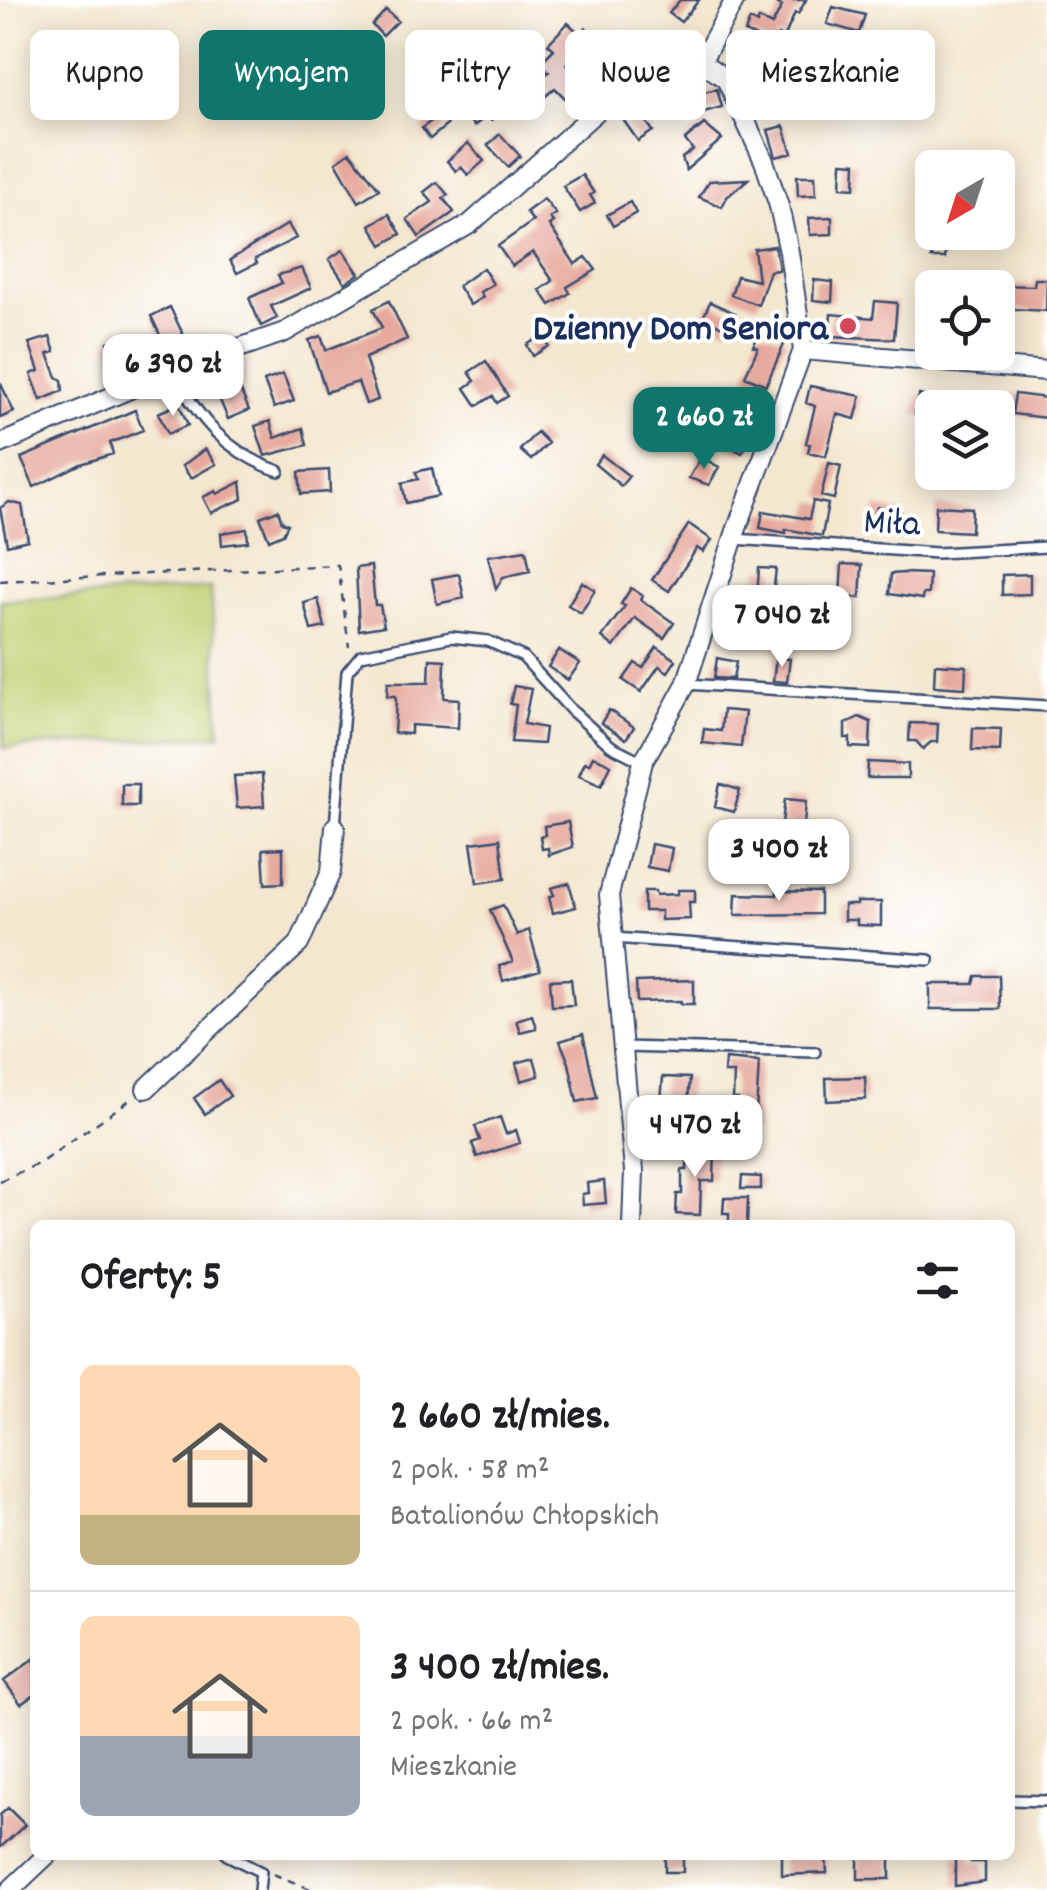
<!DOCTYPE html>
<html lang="pl">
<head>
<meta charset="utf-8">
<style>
	body { margin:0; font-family:Dekko,sans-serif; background:#f2f2f2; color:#202124; height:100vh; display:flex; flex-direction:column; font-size:38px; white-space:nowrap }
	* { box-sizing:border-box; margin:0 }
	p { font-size:32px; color:#757577 }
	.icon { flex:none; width:55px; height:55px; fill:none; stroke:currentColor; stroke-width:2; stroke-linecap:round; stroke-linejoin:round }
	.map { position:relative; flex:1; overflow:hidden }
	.sheet { position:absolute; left:30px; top:1220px; width:985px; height:640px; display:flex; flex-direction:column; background:#fff; border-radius:15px; box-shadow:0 5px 25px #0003 }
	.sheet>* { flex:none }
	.guide { position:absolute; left:30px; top:30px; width:988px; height:90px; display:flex; gap:20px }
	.needle { width:65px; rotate:219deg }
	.tools { position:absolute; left:915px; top:150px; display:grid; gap:20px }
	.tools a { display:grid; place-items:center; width:100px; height:100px; border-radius:15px; background:#fff; box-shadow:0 5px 25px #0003; font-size:50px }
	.price { position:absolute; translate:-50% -85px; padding:0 22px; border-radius:20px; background:#fff; color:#222; font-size:32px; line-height:65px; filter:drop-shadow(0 2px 5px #0008) }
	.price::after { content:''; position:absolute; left:50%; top:60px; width:30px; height:22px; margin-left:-15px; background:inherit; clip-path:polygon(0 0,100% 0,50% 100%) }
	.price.on { background:#0f766e; color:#fff }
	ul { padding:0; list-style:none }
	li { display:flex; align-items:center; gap:30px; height:250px; padding:0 50px }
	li+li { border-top:2px solid #e0e0e0 }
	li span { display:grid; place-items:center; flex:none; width:280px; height:200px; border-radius:15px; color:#555 }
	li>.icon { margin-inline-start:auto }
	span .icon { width:120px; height:120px; fill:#fffc; stroke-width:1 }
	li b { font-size:42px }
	h2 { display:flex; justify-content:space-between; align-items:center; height:120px; padding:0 50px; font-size:42px }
	.pill { padding:0 35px; border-radius:15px; background:#fff; box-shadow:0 5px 25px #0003; font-size:35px; line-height:90px }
	.pill.on { background:#0f766e; color:#fff }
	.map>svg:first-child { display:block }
	.green { fill:#c1d072; stroke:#6e8068; stroke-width:2.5 }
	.building { fill:#e6a89c }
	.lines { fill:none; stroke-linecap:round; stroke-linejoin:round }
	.service-casing { stroke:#3b4b6f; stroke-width:14 }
	.minor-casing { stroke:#3b4b6f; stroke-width:22 }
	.path { stroke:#3b4b6f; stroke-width:2.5; stroke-dasharray:8 8; stroke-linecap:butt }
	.service { stroke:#fff; stroke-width:9 }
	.minor { stroke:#fff; stroke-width:18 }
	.poi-dot { fill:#d1495b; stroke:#fff; stroke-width:4 }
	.labels { text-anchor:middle; stroke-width:8; stroke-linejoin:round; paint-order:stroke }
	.poi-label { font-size:38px; font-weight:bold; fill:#1b2f5e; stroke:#fff; text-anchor:end }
	.street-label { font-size:38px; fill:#1b2f5e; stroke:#fff }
</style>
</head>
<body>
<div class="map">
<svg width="1047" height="1890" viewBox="0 0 1047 1890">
	<rect width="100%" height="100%" fill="#fff"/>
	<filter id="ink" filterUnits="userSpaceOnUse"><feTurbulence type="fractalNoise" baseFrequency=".01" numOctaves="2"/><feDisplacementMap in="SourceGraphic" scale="20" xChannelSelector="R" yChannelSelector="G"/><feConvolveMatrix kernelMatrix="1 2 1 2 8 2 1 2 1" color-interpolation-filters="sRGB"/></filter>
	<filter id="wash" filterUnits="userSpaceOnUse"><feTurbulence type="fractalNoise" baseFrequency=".0048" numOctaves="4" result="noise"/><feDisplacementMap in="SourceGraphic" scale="40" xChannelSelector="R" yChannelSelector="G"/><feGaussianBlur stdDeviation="2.25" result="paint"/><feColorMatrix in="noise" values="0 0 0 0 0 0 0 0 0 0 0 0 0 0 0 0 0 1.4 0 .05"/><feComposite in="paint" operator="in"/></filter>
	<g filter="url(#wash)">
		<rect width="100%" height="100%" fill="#f3e7cf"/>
		<path class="green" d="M211,588L220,735L4,748L0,601Z"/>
		<g id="blocks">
			<path class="building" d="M680,0H699L681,22L669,13Z
				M770,0H806L798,14L795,13L784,38L778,35L774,45L745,32L750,20L757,24L759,19L772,25L782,6Z
				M833,7L865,15L859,33L827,24Z
				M386,10L398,21L383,36L372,25Z
				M568,23L580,34L586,28L595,36L567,64L586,85L568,101L555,88L528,111L517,99L549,72L540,63L554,49L548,44Z
				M614,33L628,47L613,63L599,49Z
				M824,52L845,58L836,87L844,90L838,110L818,104L821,93L813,90Z
				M763,62L785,67L780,88L758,83Z
				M676,80L682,95L661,102L656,87Z
				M717,89L722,107L704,112L699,93Z
				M484,91L501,112L491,120L487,116L474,126L461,110Z
				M634,105L653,131L638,141L620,115Z
				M439,115L447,125L430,139L422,128Z
				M704,124L722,139L686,170L682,158L693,150L685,140Z
				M784,126L792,153L776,157L768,130Z
				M500,134L520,156L508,167L488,145Z
				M468,143L484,161L468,175L461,167L456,171L447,161Z
				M350,152L379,189L359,202L336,162Z
				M842,162L856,163L855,188L841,187Z
				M582,175L594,193L590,195L595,203L580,212L563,186Z
				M797,176H815L816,195L798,196Z
				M748,179L727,197L722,207L699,197L709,181Z
				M437,182L448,195L443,198L454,212L419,237L407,219L432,202L424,192Z
				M544,199L556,214L550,218L553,222L549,225L575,264L586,257L596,270L567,287L570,293L550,305L540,290L553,281L533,252L512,266L498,246L533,221L526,212Z
				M630,202L636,213L613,226L607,215Z
				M389,214L401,234L382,245L370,225Z
				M832,217V234L810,235L809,218Z
				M288,224L296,238L255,259L257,263L237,273L230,260Z
				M932,244L946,245L945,258H931Z
				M775,246L779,270L770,271L758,305L731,295L737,276L758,281L754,249Z
				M343,250L359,274L345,283L329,259Z
				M302,268L311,288L271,306L277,318L261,326L249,298L282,283L278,275Z
				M483,268L493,284L480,292L483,297L470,305L458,286Z
				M1035,279H1047L1046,311L999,308L1000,285L1034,286Z
				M814,280L833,282L832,302L813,300Z
				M389,301L407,339L365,358L378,400L366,404L358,382L326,392L309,340L321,336L326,350L382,328L373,309Z
				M875,301L897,303L894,339L829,336L831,314L873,318Z
				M710,302L735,313L727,329L703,318Z
				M170,307L190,349L171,358L151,316Z
				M760,330L786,340L766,385L745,376L758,348L753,346Z
				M129,334L136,355L115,361L108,342Z
				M543,335L549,346L533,356L527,345Z
				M50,337L55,352L48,354L57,377L62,380L63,391L41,400L31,374L39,371L29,343Z
				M486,361L508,396L497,403L493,396L477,406L465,388L475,381L469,372Z
				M283,374L294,401L274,408L264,381Z
				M0,382L14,412L0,418Z
				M810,386L861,396L855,419L837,414L826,456L808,452L810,444L806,443L815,406L806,403Z
				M240,389L249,410L228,419L219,398Z
				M1015,394L1047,398V418L1012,414Z
				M919,395L932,398V418L915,414Z
				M179,404L188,425L168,434L158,413Z
				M135,410L143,430L110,443L113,454L81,464L34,487L21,458Z
				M660,411L706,437L701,447L674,432L664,451L635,435L641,425L649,429Z
				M270,421L275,438L303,428L307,445L265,456L255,426Z
				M725,422L751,438L742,453L716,438Z
				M537,432L548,443L531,460L520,450Z
				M205,449L216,464L191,478L182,466Z
				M602,455L629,476L621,486L595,464Z
				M701,457L719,467L709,485L689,478Z
				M829,463L841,466L834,499L821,496Z
				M432,468L438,496L406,503L402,483L418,479L416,472Z
				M329,470L330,492L301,494L299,472Z
				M241,482L243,499L211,513L203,497L216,491L217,494Z
				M813,501L828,504L822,536L786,529V533L760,528L763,511L809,519Z
				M9,502L22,505L28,540L7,545L0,508Z
				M936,506L972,508L971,532L935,530Z
				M877,507L901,512L897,531L873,525Z
				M278,510L282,522L288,524L283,534L269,540L260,517Z
				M689,524L712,540L703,552L697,548L669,591L652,580Z
				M247,529L248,542L222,545L221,533Z
				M526,550L530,571L503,577L496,589L488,556Z
				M842,564L862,565L860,598L840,596Z
				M371,566L375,605H380L384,626L359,630L356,568Z
				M759,568L776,569L768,637L744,634L747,611L756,612Z
				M904,573L929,574L928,594H923L922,599L889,594L891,574Z
				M459,574L464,598L437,604L432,579Z
				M1030,574V594L1002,595V575Z
				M582,582L595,590L581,613L568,605Z
				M631,588L643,596L641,600L674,623L664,638L635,618L614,647L602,637L625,606L621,604Z
				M318,599L325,627L311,630L304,603Z
				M657,647L676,660L668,672L659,666L641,692L623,680L635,663L643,668Z
				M559,650L580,663L568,680L548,667Z
				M717,658L736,662L733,679L714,678Z
				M776,658L790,659L787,682L773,681Z
				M430,659L445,660L444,698L459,699L458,728L411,725V734L394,733L396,700L395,696H387L388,682H429Z
				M935,664L966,666L965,688L934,686Z
				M514,686L531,689L524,724L545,728L543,744L511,742L516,705L510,704Z
				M609,710L634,727L626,739L601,723Z
				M723,710L745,712L741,747L702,743L704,729L721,731Z
				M859,717L871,722L870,748L850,747V738H845V724Z
				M910,723L938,724L937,742H931L923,749L916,741H909Z
				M973,728L1001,729L1000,751L972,750Z
				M593,756L611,765L601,785L579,775L585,762L589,764Z
				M868,762L908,764V778H867Z
				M262,774L264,806L237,808L234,776Z
				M122,784H138V806H122Z
				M720,784L740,790L734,812L715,807Z
				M785,799L806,801L804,825L782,823Z
				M568,822L573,847L549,855L548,848L542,849L540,836L545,835L544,826Z
				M500,839L505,879L477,883L471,843Z
				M651,844L672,848L668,871L647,867Z
				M283,848V883L265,884L263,849Z
				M569,883L576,907L553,913L549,897L554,895L551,888Z
				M678,890H695V902H689L690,919L661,920V911H644V891H655L656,895L678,894Z
				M777,891L820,892V914L735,915L736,894L777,895Z
				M857,902H881V926L857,925V920H844V905H857Z
				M503,905L517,935L529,930L540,970L503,981L499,966L513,962L490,910Z
				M976,976H999L1000,1009H930V984H974Z
				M571,979L574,1005L552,1006L550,980Z
				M694,980V1004H681V1001L637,1002L636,982Z
				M532,1015L536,1028L520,1032L516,1020Z
				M583,1034L597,1098L577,1102L569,1063L560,1041Z
				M534,1058L539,1076L521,1081L516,1063Z
				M725,1059L759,1062L755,1131H741V1108H737L738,1099H733L734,1073H724Z
				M663,1077L690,1078L688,1102L661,1101Z
				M865,1077L866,1099L827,1101L826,1078Z
				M219,1080L230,1096L205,1114L194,1098Z
				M500,1117L506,1134L516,1130L520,1143L477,1157L472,1143L480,1140L475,1126Z
				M688,1148L715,1149L714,1181H701L700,1215L676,1214L677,1194H682V1170H687Z
				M742,1176L761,1177V1189H741Z
				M604,1181L606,1203L583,1205L582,1194L588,1193L587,1183Z
				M724,1198H748L747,1225H729V1213H723Z
				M35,1658V1694L21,1704L4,1681Z
				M8,1808L25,1825L0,1848V1815Z
				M665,1855H683V1872H665Z
				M782,1855H826L827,1873L782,1875Z
				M858,1855H890V1879H858Z
				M955,1855H970L971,1862H985V1882L955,1886Z"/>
		</g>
	</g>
	<g filter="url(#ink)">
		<use href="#blocks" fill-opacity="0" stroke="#3b4b6f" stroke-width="2.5"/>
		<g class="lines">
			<defs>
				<path id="service" d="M173,371C198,419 227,453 279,471
					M734,539L937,553L1047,547
					M686,684L1047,706
					M335,827L347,672L361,655L451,637L488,641L523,657L571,710L611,746L643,762
					M613,938L929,960
					M623,1047L815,1052
					M1010,1800L1047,1801
					M227,1855L261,1872L259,1890"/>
				<path id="minor" d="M701,62L735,0
					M803,350L1047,371
					M0,444L170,372L285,332L470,224L643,70L701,62L726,79L764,161L779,206L789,252L803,350L736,531L686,684L643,762L609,895L634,1171L632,1225
					M146,1089L299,944L331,872L335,827
					M10,1890L47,1855"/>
			</defs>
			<use href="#service" class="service-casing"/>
			<use href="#minor" class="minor-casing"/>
			<path class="path" d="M0,581L338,565L349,647
				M0,1181L40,1163L134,1097
				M273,1874L313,1890"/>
			<use href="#service" class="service"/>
			<use href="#minor" class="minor"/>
		</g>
	</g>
	<circle class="poi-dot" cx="848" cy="326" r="10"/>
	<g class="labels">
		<g class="poi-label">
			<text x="828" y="339">Dzienny Dom Seniora</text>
		</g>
		<g class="street-label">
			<text transform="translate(892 520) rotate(3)" y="13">Miła</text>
		</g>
	</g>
</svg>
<div class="tools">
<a><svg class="needle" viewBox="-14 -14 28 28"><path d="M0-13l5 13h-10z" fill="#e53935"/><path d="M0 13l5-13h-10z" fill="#757577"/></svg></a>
<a><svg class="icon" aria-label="locate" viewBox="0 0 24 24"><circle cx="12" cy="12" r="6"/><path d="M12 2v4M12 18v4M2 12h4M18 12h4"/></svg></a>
<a><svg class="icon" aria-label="layers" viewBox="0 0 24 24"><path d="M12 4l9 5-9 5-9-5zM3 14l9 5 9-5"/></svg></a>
</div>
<b class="price" style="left:173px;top:419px">6 390 zł</b>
<b class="price on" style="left:704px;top:472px">2 660 zł</b>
<b class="price" style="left:782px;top:670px">7 040 zł</b>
<b class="price" style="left:779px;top:904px">3 400 zł</b>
<b class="price" style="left:695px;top:1180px">4 470 zł</b>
<div class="guide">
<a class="pill">Kupno</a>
<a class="pill on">Wynajem</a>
<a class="pill">Filtry</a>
<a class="pill">Nowe</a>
<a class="pill">Mieszkanie</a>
</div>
<section class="sheet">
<h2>Oferty: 5<svg class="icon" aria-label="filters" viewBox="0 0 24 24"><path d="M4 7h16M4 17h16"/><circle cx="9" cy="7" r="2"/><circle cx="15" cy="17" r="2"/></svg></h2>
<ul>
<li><span style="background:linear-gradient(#ffd9b3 75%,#c2b280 0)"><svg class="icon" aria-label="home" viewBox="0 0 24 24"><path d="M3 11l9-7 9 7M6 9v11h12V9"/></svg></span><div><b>2 660 zł/mies.</b><p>2 pok. · 58 m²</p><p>Batalionów Chłopskich</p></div></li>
<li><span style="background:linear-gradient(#ffd9b3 60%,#9aa5b1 0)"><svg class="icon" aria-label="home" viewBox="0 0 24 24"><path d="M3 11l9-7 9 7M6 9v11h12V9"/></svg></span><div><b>3 400 zł/mies.</b><p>2 pok. · 66 m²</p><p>Mieszkanie</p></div></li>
</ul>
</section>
</div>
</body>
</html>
